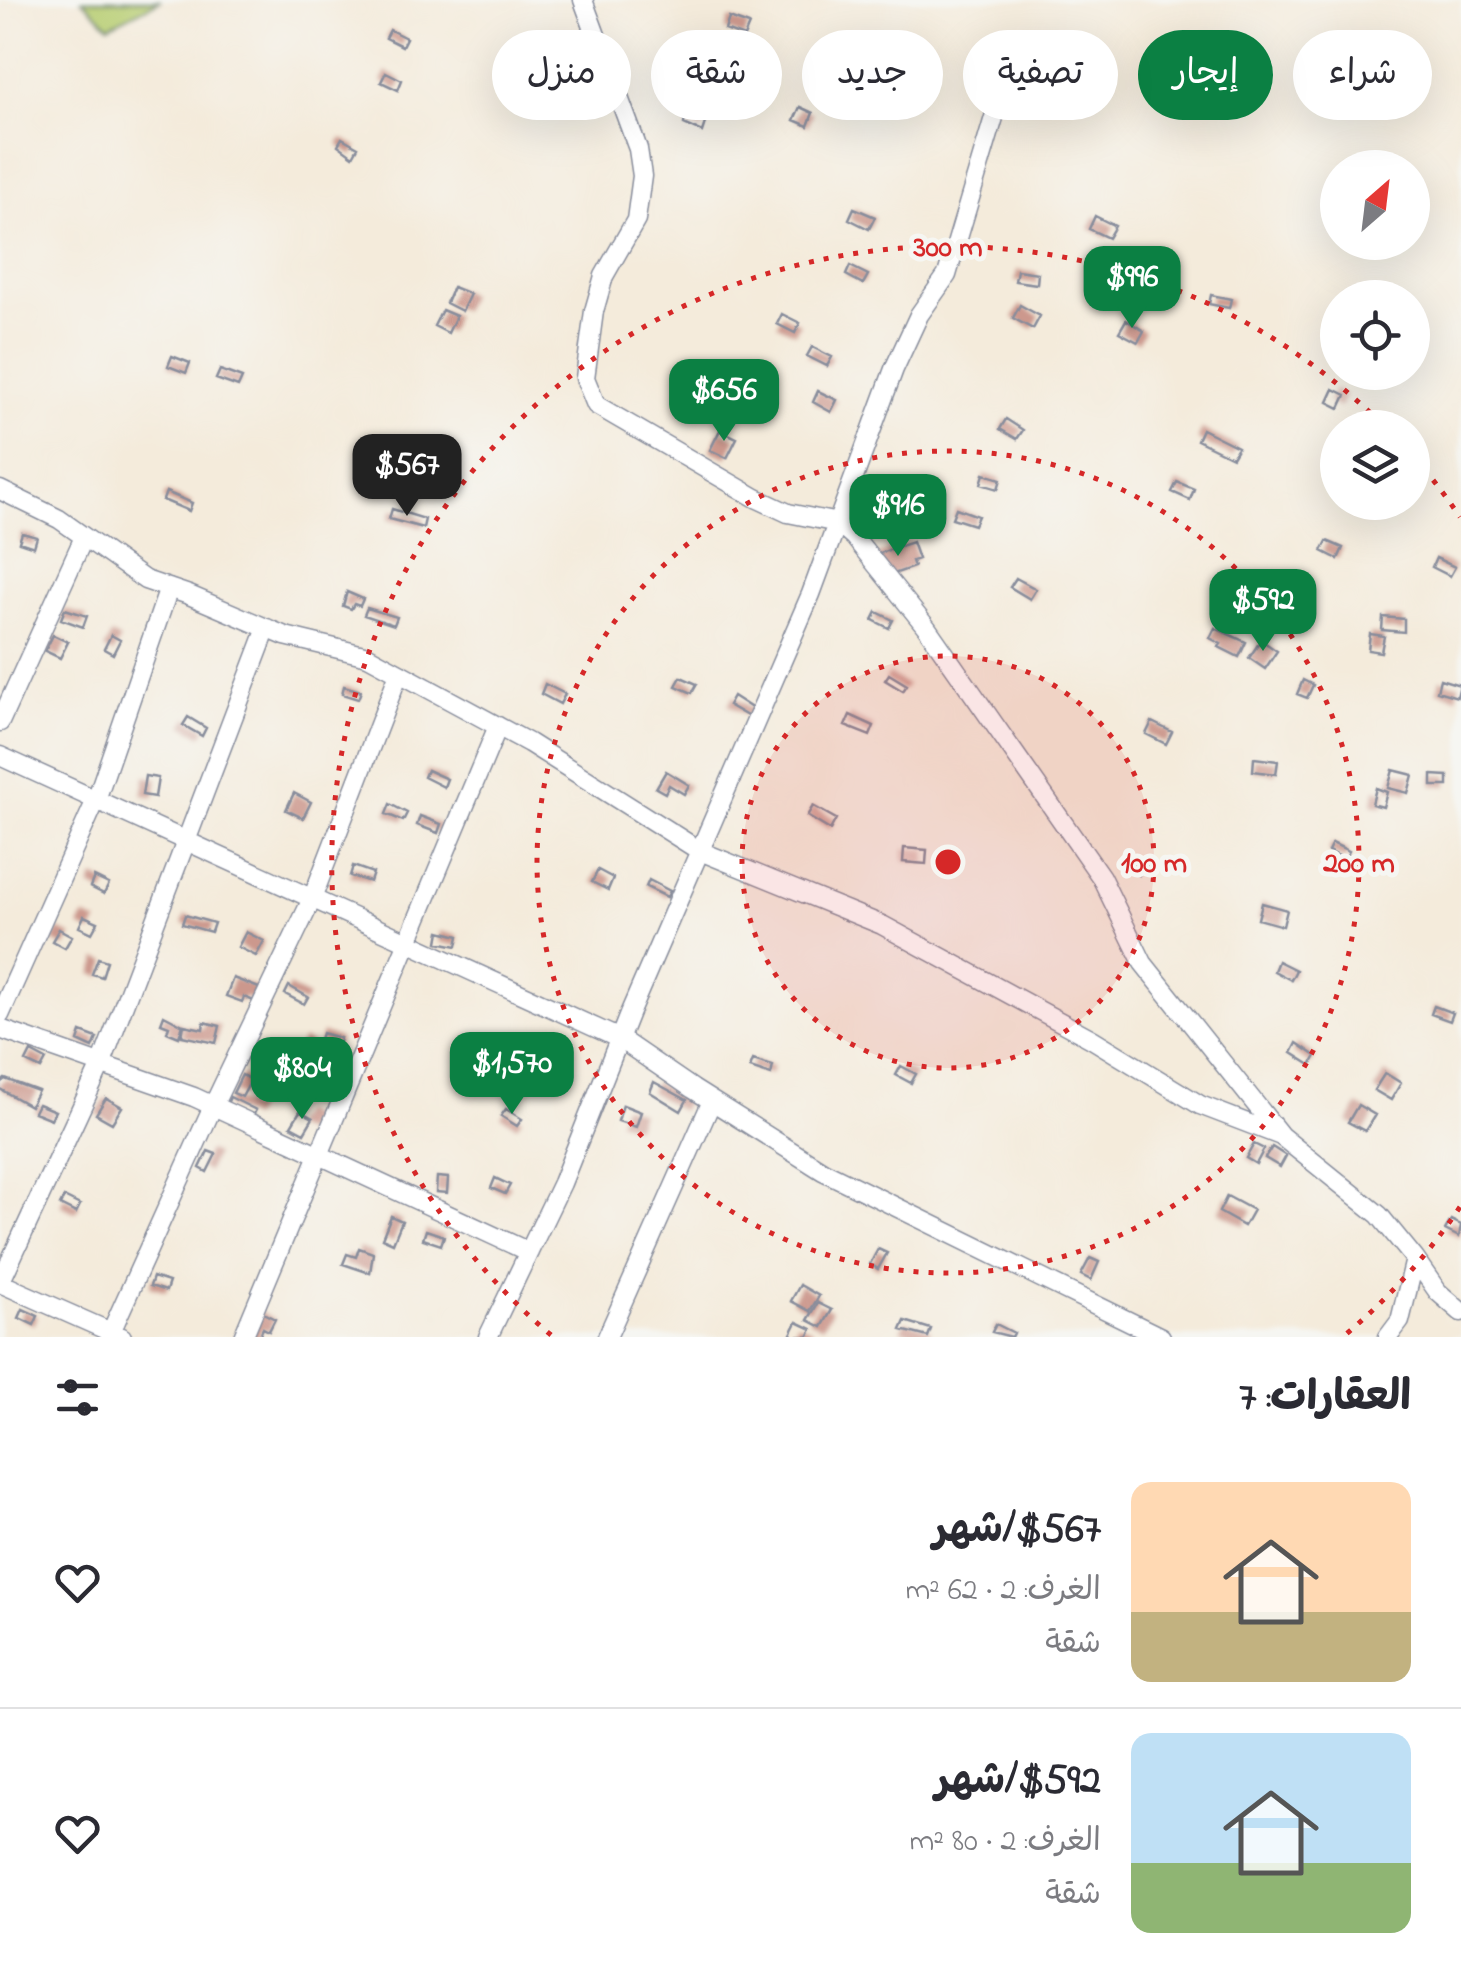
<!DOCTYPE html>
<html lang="ar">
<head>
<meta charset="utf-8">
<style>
	body { margin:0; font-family:"Indie Flower","Playpen Sans Arabic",sans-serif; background:#f2f2f3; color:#2b2b33; direction:rtl; height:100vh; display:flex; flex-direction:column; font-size:38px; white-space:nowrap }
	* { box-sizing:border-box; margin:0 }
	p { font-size:32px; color:#7c7c81 }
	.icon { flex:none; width:55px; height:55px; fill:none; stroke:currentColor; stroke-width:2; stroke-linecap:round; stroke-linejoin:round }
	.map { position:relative; height:1337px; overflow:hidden; direction:ltr }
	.panel { display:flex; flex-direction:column; background:#fff; flex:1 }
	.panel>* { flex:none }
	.guide { position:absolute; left:30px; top:30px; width:1402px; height:90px; direction:rtl; display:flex; gap:20px }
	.needle { width:65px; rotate:28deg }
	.fabs { position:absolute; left:1320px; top:150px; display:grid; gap:20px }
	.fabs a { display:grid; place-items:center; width:110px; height:110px; border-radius:50%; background:#fff; box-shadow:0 10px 40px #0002; font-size:50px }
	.price { position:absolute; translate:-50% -85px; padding:0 22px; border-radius:20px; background:#0b8043; color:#fff; font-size:32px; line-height:65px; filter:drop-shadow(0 2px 5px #0008) }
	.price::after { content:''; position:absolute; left:50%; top:60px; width:30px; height:22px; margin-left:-15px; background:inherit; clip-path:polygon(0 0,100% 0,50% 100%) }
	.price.selected { background:#222; color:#fff }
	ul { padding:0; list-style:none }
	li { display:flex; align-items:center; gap:30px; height:250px; padding:0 50px }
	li+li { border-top:2px solid #e1e1e2 }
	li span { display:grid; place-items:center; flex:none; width:280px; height:200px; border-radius:20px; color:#555 }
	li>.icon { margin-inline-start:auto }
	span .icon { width:120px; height:120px; fill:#fffc; stroke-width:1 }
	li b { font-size:42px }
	h2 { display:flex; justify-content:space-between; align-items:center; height:120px; padding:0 50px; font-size:42px }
	.pill { padding:0 35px; border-radius:45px; background:#fff; box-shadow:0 10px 40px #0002; font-size:35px; line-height:90px }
	.pill.selected { background:#0b8043; color:#fff }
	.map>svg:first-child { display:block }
	.green { fill:#b7cd71; stroke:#697e68; stroke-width:2.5 }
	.building { fill:#cc988d }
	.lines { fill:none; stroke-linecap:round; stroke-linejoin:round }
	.minor-casing { stroke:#888d9c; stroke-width:21 }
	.minor { stroke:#fff; stroke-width:18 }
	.ring { fill:none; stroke:#d62828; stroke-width:5; stroke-dasharray:5 10 }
	.centre { fill:#d62828; stroke:#f6f6f2; stroke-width:5 }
	.ring-label { font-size:30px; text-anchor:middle; font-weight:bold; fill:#d62828; stroke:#f6f6f2; stroke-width:10; stroke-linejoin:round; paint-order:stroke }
</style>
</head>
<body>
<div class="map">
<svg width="1461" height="1337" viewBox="0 0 1461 1337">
	<rect width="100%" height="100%" fill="#f6f6f2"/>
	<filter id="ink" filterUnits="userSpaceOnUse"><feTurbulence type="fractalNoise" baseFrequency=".01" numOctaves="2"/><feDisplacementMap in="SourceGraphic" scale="20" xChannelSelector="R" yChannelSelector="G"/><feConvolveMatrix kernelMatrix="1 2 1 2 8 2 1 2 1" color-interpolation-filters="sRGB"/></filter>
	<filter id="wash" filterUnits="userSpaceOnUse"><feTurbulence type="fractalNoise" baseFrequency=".0048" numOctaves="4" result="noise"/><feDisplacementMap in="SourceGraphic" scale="40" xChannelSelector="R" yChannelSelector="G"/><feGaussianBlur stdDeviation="2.25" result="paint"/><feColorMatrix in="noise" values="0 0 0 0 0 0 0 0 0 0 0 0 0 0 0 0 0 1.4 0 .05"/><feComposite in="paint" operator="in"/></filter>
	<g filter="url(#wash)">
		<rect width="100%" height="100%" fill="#f4ebdb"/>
		<path class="green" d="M82,0H161L109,26Z"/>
		<g id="blocks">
			<path class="building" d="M729,18L749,25L744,37L725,30Z
				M390,30L406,38L402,46L386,38Z
				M386,72L402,80L398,90L381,82Z
				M800,107L813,113L808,126L794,120Z
				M686,115L706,120L702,132L684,124Z
				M342,138L358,147L353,156L338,145Z
				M854,208L875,217L869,229L849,219Z
				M1095,216L1115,226L1108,238L1089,229Z
				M850,266L868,275L863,284L846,275Z
				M1148,266L1167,276L1162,286L1142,276Z
				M1017,270L1038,273L1037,284L1015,281Z
				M453,287L470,294L462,311L446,303Z
				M1211,295L1231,299L1229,308L1209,304Z
				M1020,305L1040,316L1033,329L1013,318Z
				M442,310L456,316L448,333L434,326Z
				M782,314L800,323L795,333L777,324Z
				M1126,320L1144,331L1138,342L1119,332Z
				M812,347L832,357L827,366L807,356Z
				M172,356L190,363L186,373L168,366Z
				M220,370L242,378L238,387L216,379Z
				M1334,389L1346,395L1340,408L1328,402Z
				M818,391L837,400L831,412L813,402Z
				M1006,419L1023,430L1017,439L1000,429Z
				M1202,429L1238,447L1232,457L1197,440Z
				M720,430L737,438L727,458L710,450Z
				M984,474L1001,479L998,489L981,484Z
				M1177,482L1194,489L1190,500L1172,492Z
				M166,492L192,503L189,511L163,500Z
				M956,508L978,516L974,525L952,518Z
				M392,509L425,519L423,528L389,519Z
				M22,533L37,537L34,547L19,542Z
				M1327,541L1343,548L1338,559L1322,551Z
				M912,542L918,559L912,561L914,567L885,577L877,554Z
				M1436,558L1455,567L1450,576L1432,567Z
				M1016,578L1036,589L1030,599L1010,587Z
				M347,592L363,599L360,606L354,604L351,609L343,606Z
				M1282,596L1292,602L1284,617L1274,611Z
				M1236,606L1255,617L1251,625L1231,614Z
				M367,608L397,617L394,625L364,615Z
				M65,609L87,616L83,627L61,619Z
				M877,612L893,620L889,628L873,620Z
				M1383,617L1404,619V632L1382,630Z
				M1215,628L1246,642L1239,657L1219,647L1221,644L1210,638Z
				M1370,634L1384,636L1381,652L1368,650Z
				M53,635L68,642L60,658L45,651Z
				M111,635L120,640L113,654L104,649Z
				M1261,640L1277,651L1265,669L1249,658Z
				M889,674L907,685L903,691L885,680Z
				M681,677L697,684L692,693L676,686Z
				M1440,679L1460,685L1457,697L1437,691Z
				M1303,680L1313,685L1307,698L1297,694Z
				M545,684L565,694L560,704L541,694Z
				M344,686L361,691L358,699L342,694Z
				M733,696L753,709L749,717L728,705Z
				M850,715L874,726L870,736L845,726Z
				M188,717L206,728L202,736L183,725Z
				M1152,722L1172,732L1166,744L1146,734Z
				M1254,758L1278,761L1276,774L1253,771Z
				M427,770L447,779L444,787L424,777Z
				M1393,770L1413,775L1408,793L1388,788Z
				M666,771L689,785L684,794L669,785L665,793L656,788Z
				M1432,775L1448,776V786H1432Z
				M145,776L158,778L155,797L142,795Z
				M1376,788L1387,792L1383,807L1372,804Z
				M294,793L311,802L303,818L286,810Z
				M390,804L407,813L403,821L386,814Z
				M813,806L836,819L830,830L807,816Z
				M420,816L441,824L438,833L417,825Z
				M1332,843L1349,851L1345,859L1328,851Z
				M904,848L927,850L926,864L903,862Z
				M1126,855L1144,865L1139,875L1120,864Z
				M353,866L373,873L370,882L350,876Z
				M598,870L613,878L608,890L592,882Z
				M94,877L109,884L104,894L90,887Z
				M649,880L670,891L667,897L646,887Z
				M1262,903L1287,910L1283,926L1258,919Z
				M185,915L214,923L211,932L182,924Z
				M84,916L98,922L92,933L79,927Z
				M59,929L72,936L65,948L52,941Z
				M440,931L459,936L457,946L438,942Z
				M246,932L264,941L256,956L238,947Z
				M98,958L107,961L102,977L92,974Z
				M1278,961L1296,970L1291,980L1274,971Z
				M233,978L259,988L254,1001L244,997L242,1002L226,996Z
				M289,986L308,997L304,1004L285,994Z
				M1434,1006L1453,1013L1450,1021L1431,1014Z
				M164,1015L183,1025L179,1037L167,1032L169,1026L161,1023Z
				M204,1022L220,1026L216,1043L182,1036L184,1025L203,1029Z
				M81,1032L97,1038L93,1048L78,1041Z
				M322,1033L340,1038L337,1048L319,1042Z
				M303,1039L312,1044L303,1061L294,1057Z
				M1297,1043L1316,1056L1311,1065L1292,1053Z
				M31,1052L46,1060L41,1069L26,1062Z
				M293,1059L303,1061L299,1078L289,1075Z
				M753,1060L773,1066L771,1075L750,1068Z
				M901,1066L916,1074L911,1083L896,1075Z
				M1385,1073L1401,1083L1391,1100L1374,1090Z
				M242,1075L251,1080L242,1097L233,1093Z
				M5,1079L38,1091L30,1106L0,1089V1083Z
				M654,1082L687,1100L681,1111L650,1092Z
				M230,1097L256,1110L251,1119L226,1106Z
				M106,1098L122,1107L112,1123L96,1114Z
				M38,1104L55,1111L51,1119L34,1112Z
				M623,1105L641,1112L636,1127L618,1121Z
				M1358,1105L1375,1115L1365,1131L1348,1122Z
				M506,1109L522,1119L517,1126L501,1116Z
				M300,1111L313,1118L304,1133L291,1126Z
				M1254,1144L1264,1149L1256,1164L1246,1158Z
				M1272,1147L1286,1156L1280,1167L1265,1158Z
				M208,1151L216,1154L207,1172L200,1168Z
				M437,1177L448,1178L447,1193L436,1192Z
				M495,1178L510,1185L505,1194L491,1188Z
				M1227,1196L1253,1210L1244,1226L1219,1212Z
				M64,1197L80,1205L76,1213L60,1205Z
				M391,1216L402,1221L393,1243L382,1238Z
				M1451,1220L1461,1225L1459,1237L1445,1230Z
				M426,1230L444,1236L441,1245L423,1239Z
				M359,1248L373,1253L370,1273L343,1264L347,1254L356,1257Z
				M878,1249L887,1253L878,1269L870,1264Z
				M1090,1258L1099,1262L1091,1280L1081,1275Z
				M153,1277L169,1282L166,1291L150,1286Z
				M800,1285L819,1296L810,1311L791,1301Z
				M818,1303L832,1310L822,1327L808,1320Z
				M23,1309L38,1316L34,1325L19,1318Z
				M259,1311L275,1319L269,1331L263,1328L259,1337H246Z
				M905,1321L931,1329L928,1337L901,1330Z
				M797,1322L812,1329L808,1337L790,1336Z
				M996,1324L1014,1333L1012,1337L992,1332Z"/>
		</g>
	</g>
	<g filter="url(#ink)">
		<use href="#blocks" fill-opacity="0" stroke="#888d9c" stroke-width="2.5"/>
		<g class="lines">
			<defs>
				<path id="minor" d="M583,0L638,149L642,176L636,220L604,276L594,311L585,378L596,405L756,498L788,513L838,523L854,537L927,628L1101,877L1143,963L1281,1136
					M0,490L59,519L145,580L189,595L285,636L368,656L529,743L700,851L882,925L1092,1039L1200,1105L1281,1136L1379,1215L1415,1259L1400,1321L1388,1337
					M0,722L84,537
					M0,756L620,1039L693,1089L823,1171L1161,1337
					M0,1015L96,800L169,588
					M0,1029L194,1097L529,1252
					M1415,1259L1438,1292L1461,1312
					M0,1283L101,1065L267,628
					M0,1283L122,1337
					M111,1332L213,1106L312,899L399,673
					M243,1337L498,726
					M488,1337L562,1183L630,1012L811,594L894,369L919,315L947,275L998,104
					M607,1337L712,1101"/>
			</defs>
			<use href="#minor" class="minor-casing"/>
			<use href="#minor" class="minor"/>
		</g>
	</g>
	<circle cx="948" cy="862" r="206" fill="#d62828" fill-opacity=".12"/>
	<g class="ring">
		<circle cx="948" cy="862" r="206"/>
		<circle cx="948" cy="862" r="411"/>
		<path d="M1460 1207A617 617 0 0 1 1345 1335M551 1335A617 617 0 1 1 1384 426M1414 457A617 617 0 0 1 1460 517"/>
	</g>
	<circle cx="948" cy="862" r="15" class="centre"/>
	<g class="ring-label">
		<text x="948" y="256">300 m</text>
		<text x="1154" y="872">100 m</text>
		<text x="1359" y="872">200 m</text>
	</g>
</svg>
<div class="fabs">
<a><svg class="needle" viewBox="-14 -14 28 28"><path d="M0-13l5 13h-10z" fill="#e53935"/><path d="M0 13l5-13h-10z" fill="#7c7c81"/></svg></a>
<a><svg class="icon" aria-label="locate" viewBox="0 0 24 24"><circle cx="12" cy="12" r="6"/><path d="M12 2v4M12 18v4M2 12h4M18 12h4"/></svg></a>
<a><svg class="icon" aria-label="layers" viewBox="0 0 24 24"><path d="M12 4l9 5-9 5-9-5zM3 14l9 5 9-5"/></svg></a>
</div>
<b class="price" style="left:1132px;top:331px">$996</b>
<b class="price" style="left:724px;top:444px">$656</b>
<b class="price selected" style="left:407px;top:519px">$567</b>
<b class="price" style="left:898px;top:559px">$916</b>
<b class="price" style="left:1263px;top:654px">$592</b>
<b class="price" style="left:512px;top:1117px">$1,570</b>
<b class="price" style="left:302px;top:1122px">$804</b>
<div class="guide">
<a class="pill">شراء</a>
<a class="pill selected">إيجار</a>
<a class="pill">تصفية</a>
<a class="pill">جديد</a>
<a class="pill">شقة</a>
<a class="pill">منزل</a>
</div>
</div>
<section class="panel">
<h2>العقارات: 7<svg class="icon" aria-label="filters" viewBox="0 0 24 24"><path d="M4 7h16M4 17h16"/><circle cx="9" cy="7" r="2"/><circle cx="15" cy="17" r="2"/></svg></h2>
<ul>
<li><span style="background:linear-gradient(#ffd9b3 65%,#c2b280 0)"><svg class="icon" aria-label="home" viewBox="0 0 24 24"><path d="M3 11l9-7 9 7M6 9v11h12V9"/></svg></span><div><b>$567/شهر</b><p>الغرف: 2 · 62 m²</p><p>شقة</p></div><svg class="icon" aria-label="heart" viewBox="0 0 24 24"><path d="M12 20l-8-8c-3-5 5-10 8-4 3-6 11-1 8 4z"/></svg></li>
<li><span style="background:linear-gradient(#bfe0f5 65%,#8fb573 0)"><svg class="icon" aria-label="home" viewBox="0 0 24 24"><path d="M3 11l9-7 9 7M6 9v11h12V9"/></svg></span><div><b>$592/شهر</b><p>الغرف: 2 · 80 m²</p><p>شقة</p></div><svg class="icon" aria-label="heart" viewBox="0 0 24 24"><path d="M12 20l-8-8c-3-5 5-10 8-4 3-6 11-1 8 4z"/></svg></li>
</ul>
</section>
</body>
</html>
